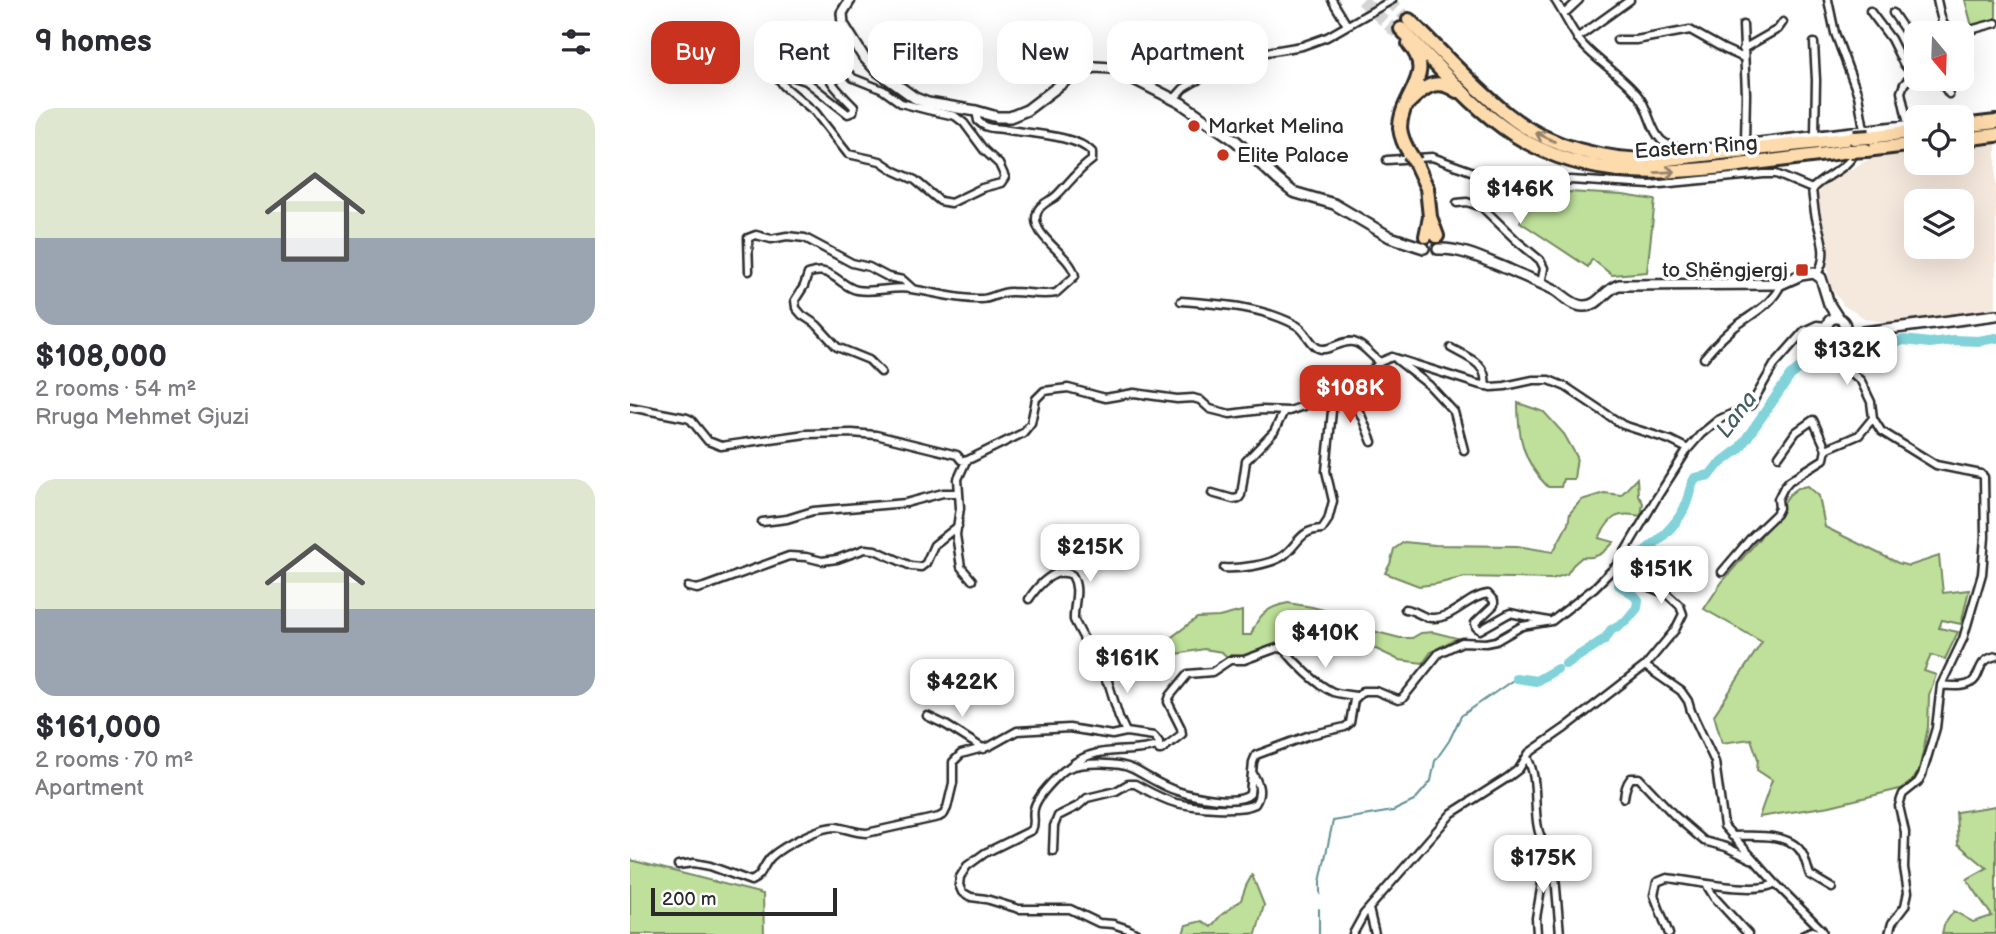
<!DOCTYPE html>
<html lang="en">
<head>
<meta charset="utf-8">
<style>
	body { margin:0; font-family:"Balsamiq Sans",sans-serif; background:#f7f7f7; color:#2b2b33; height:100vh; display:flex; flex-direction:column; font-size:26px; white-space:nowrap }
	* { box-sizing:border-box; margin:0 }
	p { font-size:23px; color:#7c7c81 }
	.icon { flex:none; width:38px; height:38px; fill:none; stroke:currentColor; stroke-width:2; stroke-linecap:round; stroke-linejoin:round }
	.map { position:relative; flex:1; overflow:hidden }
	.details { display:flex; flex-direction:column; background:#fff; width:630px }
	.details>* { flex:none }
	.hud { position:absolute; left:21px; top:21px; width:665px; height:63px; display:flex; gap:14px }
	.needle { width:46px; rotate:161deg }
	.fabs { position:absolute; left:1274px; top:21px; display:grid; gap:14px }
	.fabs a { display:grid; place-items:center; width:70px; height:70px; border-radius:14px; background:#fff; box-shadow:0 7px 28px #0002; font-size:35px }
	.scale { position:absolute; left:21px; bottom:18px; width:186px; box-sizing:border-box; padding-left:7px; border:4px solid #2b2b2b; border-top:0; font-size:19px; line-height:24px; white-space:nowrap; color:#2b2b2b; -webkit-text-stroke:5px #fff; paint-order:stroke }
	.price { position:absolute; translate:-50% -60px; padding:0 16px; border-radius:14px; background:#fff; color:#222; font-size:23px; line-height:46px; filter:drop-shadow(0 2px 4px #0008) }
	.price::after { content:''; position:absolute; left:50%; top:42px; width:21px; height:16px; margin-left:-10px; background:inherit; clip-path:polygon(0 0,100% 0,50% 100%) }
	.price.current { background:#c8321e; color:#fff }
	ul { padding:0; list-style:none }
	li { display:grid; align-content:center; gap:14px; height:371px; padding:0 35px }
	li span { display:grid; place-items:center; height:217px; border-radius:21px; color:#555 }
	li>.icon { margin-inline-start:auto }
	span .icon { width:126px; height:126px; fill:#fffc; stroke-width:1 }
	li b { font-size:30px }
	h2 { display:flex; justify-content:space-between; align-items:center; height:84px; padding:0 35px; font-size:30px }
	.chip { padding:0 24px; border-radius:21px; background:#fff; box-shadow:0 7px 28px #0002; font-size:24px; line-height:63px }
	.chip.current { background:#c8321e; color:#fff }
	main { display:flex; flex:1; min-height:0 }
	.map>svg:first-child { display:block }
	.built { fill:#f5e8dd; fill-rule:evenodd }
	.green { fill:#bee09a; stroke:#748662; stroke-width:2 }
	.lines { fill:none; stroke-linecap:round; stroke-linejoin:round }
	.stream { stroke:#5f8f93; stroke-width:2 }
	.river { stroke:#81d2d9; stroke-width:10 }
	.highway-tunnel { stroke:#d5d5d5; stroke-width:12; stroke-dasharray:12 6; stroke-linecap:butt }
	.street-casing { stroke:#2b2b2b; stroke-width:11 }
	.secondary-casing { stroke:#2b2b2b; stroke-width:14 }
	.highway-casing { stroke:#2b2b2b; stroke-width:18 }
	.street { stroke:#fff; stroke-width:6 }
	.secondary { stroke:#fff; stroke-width:9 }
	.highway { stroke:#fedbac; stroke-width:12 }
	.highway-bridge-casing { stroke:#2b2b2b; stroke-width:18; stroke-linecap:butt }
	.highway-bridge { stroke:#fedbac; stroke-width:12 }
	.oneway { stroke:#94836c }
	.poi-dot { fill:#c8321e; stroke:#fff; stroke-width:2.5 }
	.labels { text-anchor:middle; stroke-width:7; stroke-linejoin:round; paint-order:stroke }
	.poi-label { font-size:21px; fill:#2b2b2b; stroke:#fff; text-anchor:start }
	.street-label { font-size:21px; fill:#2b2b2b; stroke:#fff }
	.water-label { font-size:23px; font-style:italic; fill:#455d5f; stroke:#fff }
</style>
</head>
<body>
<main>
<section class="details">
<h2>9 homes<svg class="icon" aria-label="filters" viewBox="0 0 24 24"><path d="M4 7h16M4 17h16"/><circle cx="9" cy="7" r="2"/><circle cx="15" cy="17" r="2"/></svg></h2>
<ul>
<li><span style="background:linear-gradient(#dfe7d0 60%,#9aa5b1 0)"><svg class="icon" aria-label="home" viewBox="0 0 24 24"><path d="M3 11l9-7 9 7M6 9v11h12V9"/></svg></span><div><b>$108,000</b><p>2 rooms · 54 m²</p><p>Rruga Mehmet Gjuzi</p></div></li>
<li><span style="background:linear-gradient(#dfe7d0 60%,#9aa5b1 0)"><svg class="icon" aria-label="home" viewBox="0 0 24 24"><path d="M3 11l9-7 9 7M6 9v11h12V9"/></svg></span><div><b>$161,000</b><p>2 rooms · 70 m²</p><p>Apartment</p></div></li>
</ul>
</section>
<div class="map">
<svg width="1366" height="934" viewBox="0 0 1366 934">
	<rect width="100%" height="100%" fill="#fff"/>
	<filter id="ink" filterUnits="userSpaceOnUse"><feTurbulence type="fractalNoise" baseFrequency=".0143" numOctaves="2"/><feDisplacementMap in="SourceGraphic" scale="14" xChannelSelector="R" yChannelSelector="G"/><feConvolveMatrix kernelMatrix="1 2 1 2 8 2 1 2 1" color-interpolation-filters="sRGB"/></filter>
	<g filter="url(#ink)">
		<path class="built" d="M1366,140V310L1257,322L1236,319L1214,306L1201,288L1197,266L1198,246L1192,230L1187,193L1190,190L1208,173L1220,170L1239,159V155L1286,149V163H1332V144ZM1286,201H1332V247H1286Z"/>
		<path class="green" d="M1335,0H1366V23L1343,30Z
			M938,192L993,195L1025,200L1017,272L982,275L962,259L958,267L890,222L901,197Z
			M888,403L914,412L934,434L947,457L944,479H933L931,487H918C893,462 888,437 888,403Z
			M1007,478L1008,495L1013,503L1011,516C986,511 980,517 969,538L984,542C974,553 967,559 952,557L943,565L937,574L922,579L835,577L806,584L789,586L755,573L760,564L764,549L774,542L805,545L887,546L923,552L938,524L940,513L951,500L974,493L991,495Z
			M1178,486L1189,496L1195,527L1268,563L1279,566L1309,556L1313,593L1339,590L1331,624L1312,620L1309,628L1328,632L1315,659L1301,655L1294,671L1306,675L1299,695L1298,727L1289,771L1278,787L1200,806L1129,817L1142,780L1127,770L1128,759L1121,739L1092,743L1084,715L1132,642L1074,609L1092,582L1129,539L1159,495L1168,488Z
			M658,603L682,607L712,615L735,629L770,638H782L791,633L803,632L827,638L801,652L793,663L769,660L746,649L724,646L702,637L690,636L669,640L649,651L610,664L601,661L592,652L574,649L536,656L534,643L567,618L589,617L612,611V635H621C628,615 637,607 658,603Z
			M1366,806V934H1312L1314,925L1324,911L1343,922L1362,916L1337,879L1357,868L1328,844L1326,812Z
			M0,860L133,894L134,934H0Z
			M622,875L634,905L626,934H553L556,925L572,921L581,927L590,916L611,900L616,886Z"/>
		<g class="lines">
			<path class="stream" d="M690,894V882L703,821L763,811L784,801L801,781L805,761L819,741L831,716L886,678
				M689,934V909"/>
			<path class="river" d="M996,567C1016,549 1041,534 1054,509C1059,499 1059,487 1065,478L1080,475L1088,465L1109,449L1161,375L1185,356L1198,351L1231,353L1274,340L1300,343L1323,340L1348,341L1366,338
				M936,664L975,639L981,630L996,621L1007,608L1008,600L1002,593L989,585L987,574
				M886,678L906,681L927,669"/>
			<path class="highway-tunnel" d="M732,0L767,33
				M758,0L779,20"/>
			<defs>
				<path id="street" d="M702,0L717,25
					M925,0C935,15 942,33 954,46C971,64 994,77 1009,97C1019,109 1020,129 1031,140C1042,150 1059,148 1073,148L1278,124L1271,92L1274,84L1286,71
					M1198,0L1205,33L1228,95L1234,129L1233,133
					M1307,0C1310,12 1311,28 1323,33
					M1240,11L1261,39L1273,63L1283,75
					M1263,13L1286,47
					M934,14L949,0
					M1113,25L1116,94L1115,143
					M1307,33L1312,21
					M1329,33L1366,23
					M947,38L1000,0
					M987,40H1006L1060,30L1094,49L1114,58
					M1184,43L1186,80L1185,135
					M1113,49L1148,29L1153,22
					M1309,79L1319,94
					M544,99L554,88L564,82L614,56L672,46L697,37L762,0
					M298,110L271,103L253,90L223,78L202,54L199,53L192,57C192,76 211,94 224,107L223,112L218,114L176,81L152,73L147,76L154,86L185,112L218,154L250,161L265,171L285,180L310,201L321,203L352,188L371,183L375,177L369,164L354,150L334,123L325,116L298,110V103
					M757,160L802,157L899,192L940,180L1020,185L1134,174H1146L1182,189
					M1182,189C1196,174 1218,170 1226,150
					M1182,189C1183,199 1184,209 1186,218C1191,237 1199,256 1187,274
					M827,203L837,202L852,207L887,241L910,260L914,268L911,284
					M119,271L118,238L126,235L141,239L157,236L175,238L222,263L239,267L258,277L273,280L283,289
					M551,301C590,304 630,306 666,325C676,330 680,344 688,348C699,353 711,339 724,342C734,345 741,356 750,362
					M1203,336V356L1205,360L1212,370L1224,375L1231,381L1241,402L1243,418L1251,431L1306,465L1351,474L1354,477L1355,537L1352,574L1333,639L1311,685L1306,728L1292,775L1288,782L1273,794L1271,799L1269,806L1275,832L1274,868L1278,892L1275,906L1262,923L1259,934
					M821,348C837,357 859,364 855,386
					M762,357L847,384L862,387L875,386L903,380H919L936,387L993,425L1040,440L1058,449
					M1074,358C1084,346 1095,335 1106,326C1123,313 1142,305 1151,284
					M767,360L799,385L824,412L834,450
					M251,372L239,360L207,347L187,325L172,315L166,308L165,300L174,286L178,274C201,264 210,287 227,290C245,293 263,286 281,289C304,292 327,300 351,299C362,299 370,291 382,292C396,292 412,296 426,293L445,276C441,254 399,236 407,213C409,204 421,201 427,195C439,183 448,170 462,160V152C445,134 397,134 373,129C363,128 356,129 348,121L346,111
					M717,395L731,415L742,442
					M0,407L57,418L61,420L78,441L91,446L176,434L222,433L246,435L327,455L331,460L336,461L393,433L401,423L406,399L414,391L438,388L475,398L504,393L547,399L563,398L570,400L580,409L600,414L631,410L659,411L679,404L703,401L717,395L750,362L762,357
					M1196,449L1229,435L1243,418
					M336,461L328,479L330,508L326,535L331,567L342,580
					M582,493L603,499L609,498L611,495L616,461L644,432L654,411
					M132,522L157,519L183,511L276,503L313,493H329
					M594,568C610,569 639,565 653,556C669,544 669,530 692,529L698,520L703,501L696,471L703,401
					M1092,572L1120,539L1146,514L1149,508L1148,499L1154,487L1159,481L1194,459L1196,449L1183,420L1166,432L1149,456
					M58,587L67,589L74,587L159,556L176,557L192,561L207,559L235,549L245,550L281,566L291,567L296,563L304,545L328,526
					M399,599C408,585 425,566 442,575C451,591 443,603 444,620L477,683
					M775,609C786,610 793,618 801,618C822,620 838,596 858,594L864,601V605L845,623L846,627L850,630L880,613L918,621
					M1015,666L1051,691L1058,701L1061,711L1085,762L1094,826L1145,883L1192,930L1193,934
					M1311,685C1364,692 1336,663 1366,656
					M297,716L316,725L354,749
					M496,732L489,717L477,678L501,661
					M527,746L529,750H531L552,734L551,728L538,702L540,696L558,674L582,672L600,660H614L647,648L654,649C665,663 687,685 703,692C710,694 718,695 726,696
					M897,757C909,780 903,804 908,828C910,841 920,851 924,864L930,934
					M994,798C995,790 996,784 1001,778H1009L1045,816L1074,841L1096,847L1121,859
					M1102,836C1123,836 1160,832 1172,853C1176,860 1177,868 1180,875L1202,888
					M423,851L424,826L428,816L448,806L457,798L486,791L498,784H505C518,791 531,799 546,803C563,807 609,812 625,804C633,792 628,782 622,772
					M48,865L64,863L80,866L121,881C132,877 133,865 141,857C153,846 189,827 205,827C216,828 225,833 237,833L309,817L314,814L317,808L323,783V762L331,754L360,746L387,731L439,728L482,735L496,732L524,736L529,742V745C520,749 511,749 502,750C478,751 458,751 439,767
					M1076,884L1084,897L1118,934
					M739,909L745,934
					M507,934L498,929L483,924L469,923L440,909H389L356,899L341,897L332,892L329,885L330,877L337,866L355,853L402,830C406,822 402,817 404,809C406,799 419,785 426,778C429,775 434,769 439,768C454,762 489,762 503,769C517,776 531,786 547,791C562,796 609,806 620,794L623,762L626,755L680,735L715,727L720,723L724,700L733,691H746L768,700L772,699L809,653L832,642L856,643L866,641L892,626L922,621L964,588L987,565L1026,499L1058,449L1071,434L1088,420L1121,405L1144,365L1174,331L1187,325L1196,326
					M723,934L734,914L822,813L877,778L889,769L899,753L935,728L1015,666L1045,630L1053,614L1050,606L1038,595L1001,579L987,565
					M907,934L906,918L918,848
					M1039,934L1024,895L1027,882L1037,878C1059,880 1129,896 1145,883
					M1174,934L1182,931L1191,934"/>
				<path id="secondary" d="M220,0L212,13L213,24L233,56L246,70L285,98L298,103L346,111L367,117H380L397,110L443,75L465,67L482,68L551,103L606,141L648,180L663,192L704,204L760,237L794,248
					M808,249C833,248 857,261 880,270C895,277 910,282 925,290C933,295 943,306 953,306C969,307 975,289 989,285L1151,284L1171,275L1184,273L1191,278L1199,304L1208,318
					M1197 327a9 9 0 1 1 18 0a9 9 0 1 1-18 0Z
					M1211,335L1366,315"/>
				<path id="highway" d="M779,20C811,51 842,86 877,114C919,148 976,161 1029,160L1224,138
					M771,29C807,64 841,107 883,134C960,183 1040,174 1125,163C1157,159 1188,155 1220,151
					M779,44C807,75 770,96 770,128C771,137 775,146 780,154
					M777,104C793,88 805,76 827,91
					M1332,126L1366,122
					M1240,137L1286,131
					M1332,139L1366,135
					M1236,150L1286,144
					M785,162L797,188L800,217
					M796,236L800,217L807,236"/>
			</defs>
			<use href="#street" class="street-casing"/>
			<use href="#secondary" class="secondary-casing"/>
			<use href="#highway" class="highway-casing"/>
			<use href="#street" class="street"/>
			<use href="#secondary" class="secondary"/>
			<use href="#highway" class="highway"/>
			<defs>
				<path id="highway-bridge" d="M1224,138L1240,137
					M1220,151L1236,150
					M780,154L785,162"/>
			</defs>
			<use href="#highway-bridge" class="highway-bridge-casing"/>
			<use href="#highway-bridge" class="highway-bridge"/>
		</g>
		<defs><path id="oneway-shaft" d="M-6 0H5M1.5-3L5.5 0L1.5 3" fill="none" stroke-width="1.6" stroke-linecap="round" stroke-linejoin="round" transform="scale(1.75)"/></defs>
		<g class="oneway">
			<use href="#oneway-shaft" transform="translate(915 137) rotate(-155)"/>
			<use href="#oneway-shaft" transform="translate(1035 172) rotate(-3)"/>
		</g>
	</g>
	<g class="poi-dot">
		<circle cx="564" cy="126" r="7"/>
		<circle cx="593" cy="155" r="7"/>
		<rect x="1165" y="263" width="14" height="14" rx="3.5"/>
	</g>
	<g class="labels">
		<g class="poi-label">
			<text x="578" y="133">Market Melina</text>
			<text x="607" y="162">Elite Palace</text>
			<text x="1158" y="277" text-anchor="end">to Shëngjergj</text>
		</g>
		<g class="street-label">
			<text transform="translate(1066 147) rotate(-4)" y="7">Eastern Ring</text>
		</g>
		<g class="water-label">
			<text transform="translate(1106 414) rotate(-53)" y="8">Lana</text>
		</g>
	</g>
</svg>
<div class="fabs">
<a><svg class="needle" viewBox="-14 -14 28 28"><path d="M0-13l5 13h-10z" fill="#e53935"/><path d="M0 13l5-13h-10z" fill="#7c7c81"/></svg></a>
<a><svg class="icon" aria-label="locate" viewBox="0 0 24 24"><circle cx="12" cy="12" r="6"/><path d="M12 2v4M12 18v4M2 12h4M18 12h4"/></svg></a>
<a><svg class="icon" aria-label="layers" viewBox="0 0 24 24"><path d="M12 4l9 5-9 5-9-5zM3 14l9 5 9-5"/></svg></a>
</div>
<div class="scale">200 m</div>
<b class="price" style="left:890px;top:226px">$146K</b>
<b class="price" style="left:1217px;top:387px">$132K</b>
<b class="price current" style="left:720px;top:425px">$108K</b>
<b class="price" style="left:460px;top:584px">$215K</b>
<b class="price" style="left:1031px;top:606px">$151K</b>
<b class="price" style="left:695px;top:670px">$410K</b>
<b class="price" style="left:497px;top:695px">$161K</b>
<b class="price" style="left:332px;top:719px">$422K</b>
<b class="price" style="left:913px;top:895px">$175K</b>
<div class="hud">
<a class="chip current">Buy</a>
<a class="chip">Rent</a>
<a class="chip">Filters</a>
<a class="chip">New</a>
<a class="chip">Apartment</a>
</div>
</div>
</main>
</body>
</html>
